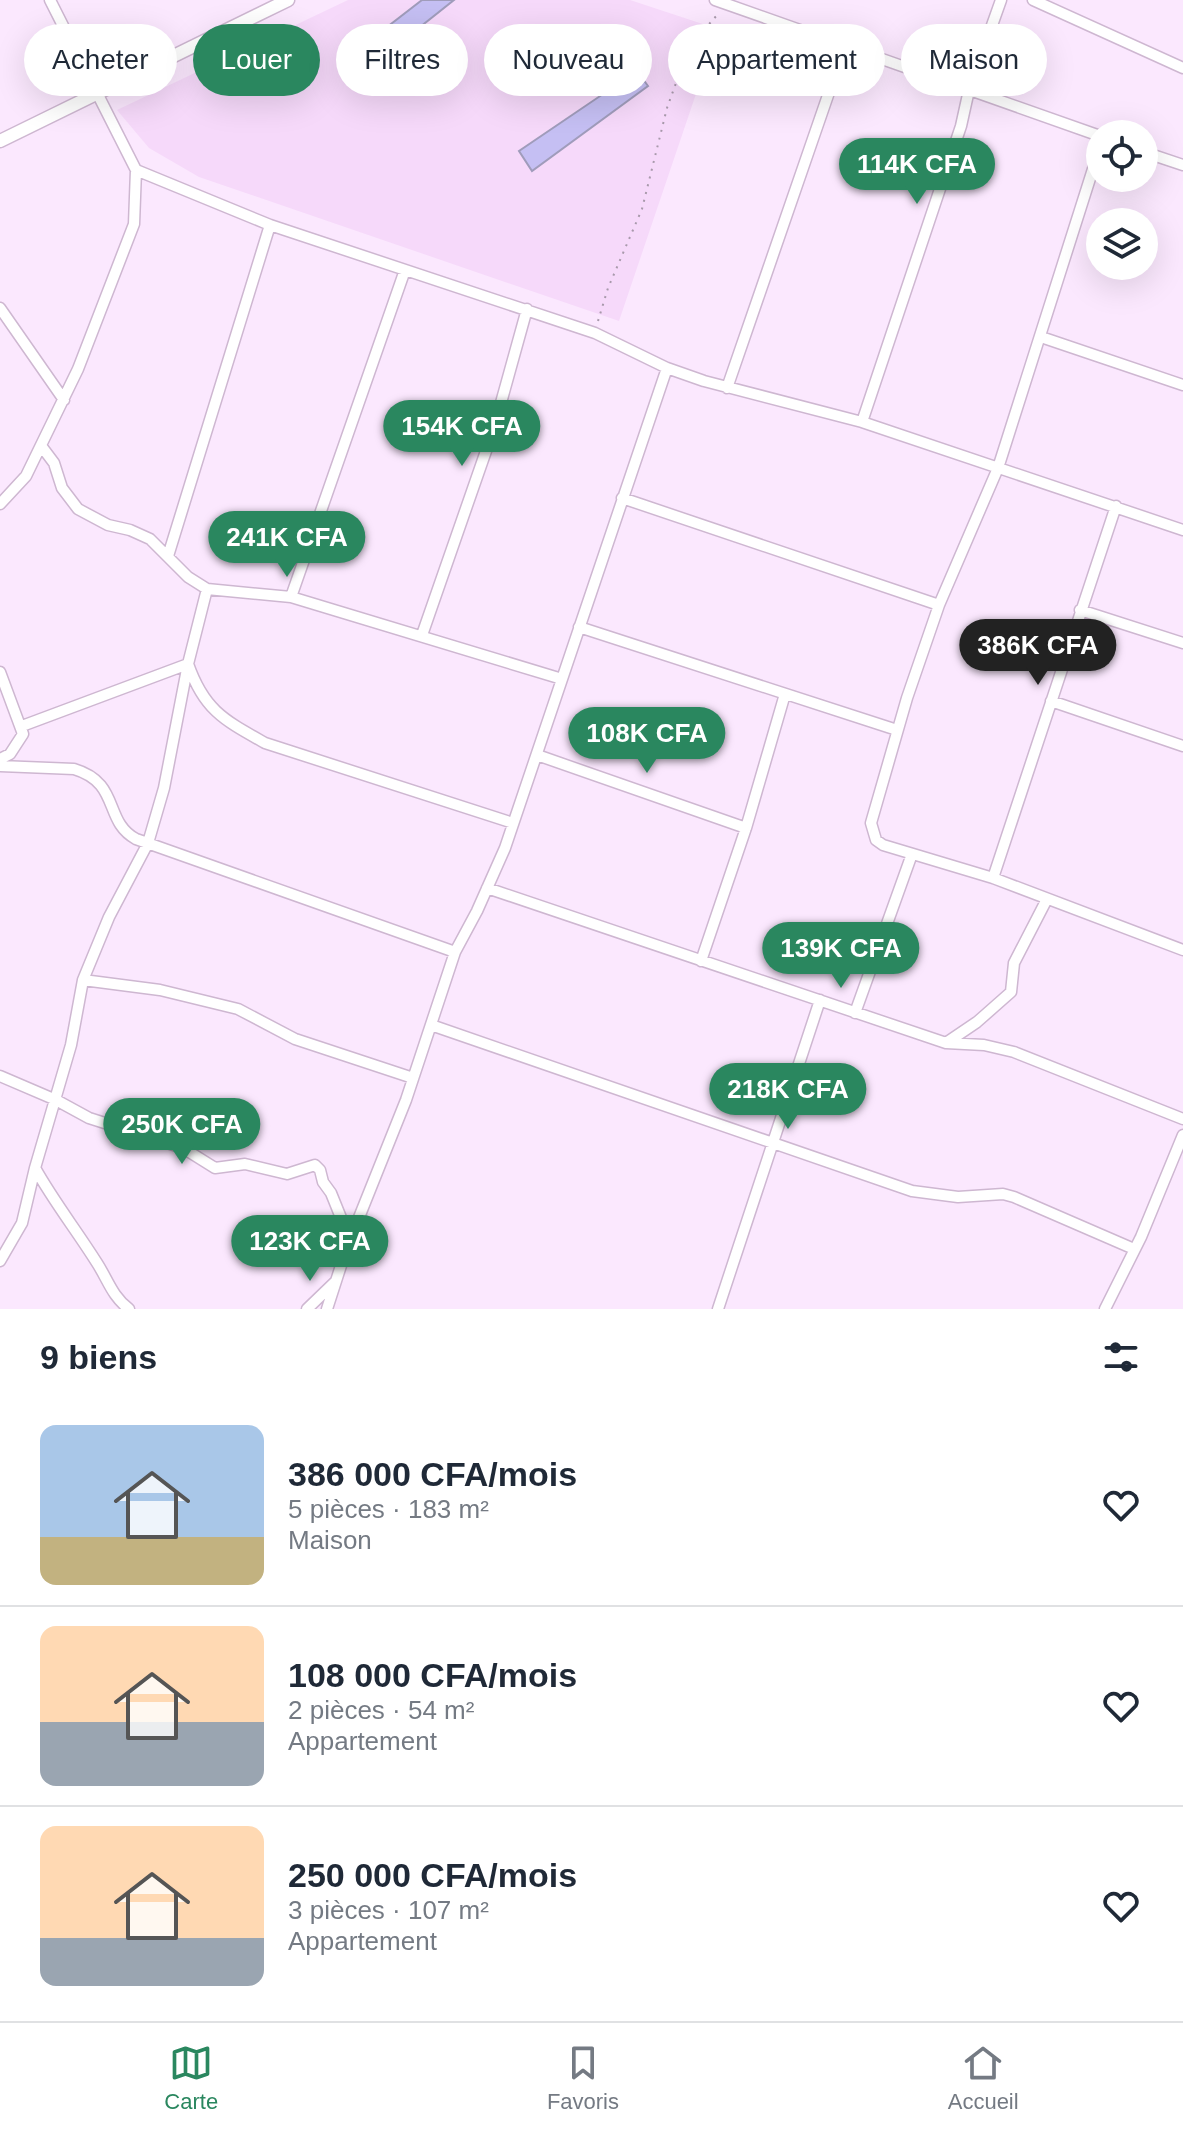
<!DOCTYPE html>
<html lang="fr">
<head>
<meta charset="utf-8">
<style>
	body { margin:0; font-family:Helvetica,sans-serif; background:#f6f6f7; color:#1f2937; height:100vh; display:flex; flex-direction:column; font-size:30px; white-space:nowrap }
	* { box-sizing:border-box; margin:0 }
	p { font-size:26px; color:#747a83 }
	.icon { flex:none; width:44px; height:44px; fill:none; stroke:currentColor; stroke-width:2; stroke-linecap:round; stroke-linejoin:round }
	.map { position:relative; height:1309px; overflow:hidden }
	.details { display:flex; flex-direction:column; background:#fff; flex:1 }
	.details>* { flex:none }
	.hud { position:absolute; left:24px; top:24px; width:1136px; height:72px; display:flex; gap:16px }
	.buttons { position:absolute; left:1086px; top:120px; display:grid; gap:16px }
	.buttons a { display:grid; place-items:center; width:72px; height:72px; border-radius:50%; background:#fff; box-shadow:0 8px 32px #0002; font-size:40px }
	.price { position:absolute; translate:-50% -68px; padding:0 18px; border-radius:28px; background:#2a875f; color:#fff; font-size:26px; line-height:52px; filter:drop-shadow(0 2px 4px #0008) }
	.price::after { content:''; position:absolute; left:50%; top:48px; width:24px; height:18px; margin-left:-12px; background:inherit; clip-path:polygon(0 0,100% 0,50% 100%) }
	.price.on { background:#222; color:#fff }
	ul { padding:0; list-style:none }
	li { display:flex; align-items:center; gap:24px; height:200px; padding:0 40px }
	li+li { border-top:2px solid #e0e1e3 }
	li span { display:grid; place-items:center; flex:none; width:224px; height:160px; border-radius:16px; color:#555 }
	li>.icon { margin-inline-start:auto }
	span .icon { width:96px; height:96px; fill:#fffc; stroke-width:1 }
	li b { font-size:34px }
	h2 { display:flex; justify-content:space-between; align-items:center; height:96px; padding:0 40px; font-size:34px }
	.tag { padding:0 28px; border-radius:36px; background:#fff; box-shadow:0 8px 32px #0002; font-size:28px; line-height:72px }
	.tag.on { background:#2a875f; color:#fff }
	.menu { display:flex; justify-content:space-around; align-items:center; height:112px; border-top:2px solid #e0e1e3; background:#fff; font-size:22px; color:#747a83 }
	.menu a { display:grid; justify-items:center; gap:4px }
	.menu .on { color:#2a875f }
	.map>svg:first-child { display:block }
	.built { fill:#f6d9fa }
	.building { fill:#c5bff3; stroke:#a09cbb; stroke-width:2 }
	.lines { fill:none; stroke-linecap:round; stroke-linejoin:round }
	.minor-casing { stroke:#ceb7d1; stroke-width:13 }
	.tertiary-casing { stroke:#ceb7d1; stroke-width:15 }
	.path { stroke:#a899ab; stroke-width:2; stroke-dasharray:2 6; stroke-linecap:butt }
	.minor { stroke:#fff; stroke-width:10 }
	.tertiary { stroke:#fff; stroke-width:12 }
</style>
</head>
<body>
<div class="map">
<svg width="1183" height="1309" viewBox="0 0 1183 1309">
	<rect width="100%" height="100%" fill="#fbe8fe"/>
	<path class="built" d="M348,0H630L718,29L619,321L199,177L149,148L117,110Z"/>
	<path class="building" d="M422,0H454L381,58L369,41Z
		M637,71L648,86L532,171L519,151Z"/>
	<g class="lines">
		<defs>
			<path id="minor" d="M50,0L136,170L270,225L595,333L667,368L704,381L862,422L1183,530
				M715,0L1100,136
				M1033,0L1183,68
				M1100,147L998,468L939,605L907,698L871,823L876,840L883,845L993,878L1183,950
				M1144,152L1183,165
				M0,308L64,400
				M1041,337L1183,385
				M727,388L845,46
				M862,422L961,126L969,90L1001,0
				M42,447L54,463L62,488L78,509L108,525L130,530L150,539L188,577L207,589L291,597L562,679
				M622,498L939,605
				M0,504L26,476L78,369L134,224L136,170
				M168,556L270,225
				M291,597L405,270
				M1080,610L1183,643
				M579,627L897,730
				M422,635L494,428L527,309
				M0,672L23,734L10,754L0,759
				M1051,701L1183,746
				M22,726L188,664C204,710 224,720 265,743L513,823
				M537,755L746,828
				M0,766L74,769C121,783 103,821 136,839L455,952
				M993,878L1116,506
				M487,888L946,1043L984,1045L1014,1052L1183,1119
				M701,961L746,828L785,694
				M83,980L160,990L238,1009L295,1039L413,1078
				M855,1013L912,854
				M431,1025L912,1191L958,1197L1003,1194L1014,1197L1134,1249
				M946,1043L977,1022L1011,992L1014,963L1047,899
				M0,1076L56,1100L89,1118L183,1148L215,1168L245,1164L287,1174L315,1165L320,1170L323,1182L331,1193L350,1240
				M0,1261L22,1223L35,1168
				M129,1309C112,1296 108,1280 97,1263C77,1231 54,1202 35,1168L71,1045L83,980L109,917L148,843L164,788L188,664L207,589
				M307,1309L335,1282
				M327,1309L346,1250L406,1100L455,952L477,911L505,848L667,368
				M718,1309L820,1000
				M1105,1309L1141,1237L1183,1135"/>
			<path id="tertiary" d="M0,141L288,0"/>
		</defs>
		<use href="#minor" class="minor-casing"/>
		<use href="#tertiary" class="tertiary-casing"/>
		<path class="path" d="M598,321L608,288L642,209L667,108L689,47L718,14"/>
		<use href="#minor" class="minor"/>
		<use href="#tertiary" class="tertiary"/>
	</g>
</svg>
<div class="buttons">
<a><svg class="icon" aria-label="locate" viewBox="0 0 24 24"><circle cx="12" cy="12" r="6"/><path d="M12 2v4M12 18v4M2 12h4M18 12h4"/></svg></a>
<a><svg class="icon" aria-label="layers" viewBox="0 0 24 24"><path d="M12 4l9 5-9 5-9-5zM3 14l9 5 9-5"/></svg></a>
</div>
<b class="price" style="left:917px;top:206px">114K CFA</b>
<b class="price" style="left:462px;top:468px">154K CFA</b>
<b class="price" style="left:287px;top:579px">241K CFA</b>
<b class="price on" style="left:1038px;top:687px">386K CFA</b>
<b class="price" style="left:647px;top:775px">108K CFA</b>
<b class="price" style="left:841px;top:990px">139K CFA</b>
<b class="price" style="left:788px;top:1131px">218K CFA</b>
<b class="price" style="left:182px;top:1166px">250K CFA</b>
<b class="price" style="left:310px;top:1283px">123K CFA</b>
<div class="hud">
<a class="tag">Acheter</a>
<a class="tag on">Louer</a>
<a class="tag">Filtres</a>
<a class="tag">Nouveau</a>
<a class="tag">Appartement</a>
<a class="tag">Maison</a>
</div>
</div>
<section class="details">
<h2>9 biens<svg class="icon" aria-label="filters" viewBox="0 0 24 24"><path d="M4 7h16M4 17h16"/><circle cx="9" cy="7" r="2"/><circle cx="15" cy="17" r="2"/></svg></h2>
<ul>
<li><span style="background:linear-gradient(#a9c7e8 70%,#c2b280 0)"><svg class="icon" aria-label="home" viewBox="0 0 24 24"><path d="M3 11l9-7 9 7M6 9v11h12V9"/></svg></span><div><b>386 000 CFA/mois</b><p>5 pièces · 183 m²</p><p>Maison</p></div><svg class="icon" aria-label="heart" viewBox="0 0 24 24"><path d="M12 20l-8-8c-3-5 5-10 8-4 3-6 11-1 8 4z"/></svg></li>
<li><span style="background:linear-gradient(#ffd9b3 60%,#9aa5b1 0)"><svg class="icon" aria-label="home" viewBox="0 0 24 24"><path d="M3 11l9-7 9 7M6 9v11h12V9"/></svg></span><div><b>108 000 CFA/mois</b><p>2 pièces · 54 m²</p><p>Appartement</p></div><svg class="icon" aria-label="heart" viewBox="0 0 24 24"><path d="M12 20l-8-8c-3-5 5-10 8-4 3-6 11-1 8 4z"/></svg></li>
<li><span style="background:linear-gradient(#ffd9b3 70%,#9aa5b1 0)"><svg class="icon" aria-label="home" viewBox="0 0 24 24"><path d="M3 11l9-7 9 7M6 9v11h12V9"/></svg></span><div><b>250 000 CFA/mois</b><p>3 pièces · 107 m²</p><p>Appartement</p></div><svg class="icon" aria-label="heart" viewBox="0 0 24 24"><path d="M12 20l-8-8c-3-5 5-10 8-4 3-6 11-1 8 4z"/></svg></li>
</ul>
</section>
<nav class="menu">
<a class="on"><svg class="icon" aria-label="map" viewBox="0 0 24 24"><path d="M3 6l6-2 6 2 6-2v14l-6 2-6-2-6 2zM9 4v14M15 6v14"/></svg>Carte</a>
<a><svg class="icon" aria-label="saved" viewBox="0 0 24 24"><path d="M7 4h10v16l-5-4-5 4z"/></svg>Favoris</a>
<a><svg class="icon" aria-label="home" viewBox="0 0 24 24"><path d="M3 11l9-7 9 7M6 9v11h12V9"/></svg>Accueil</a>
</nav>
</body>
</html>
